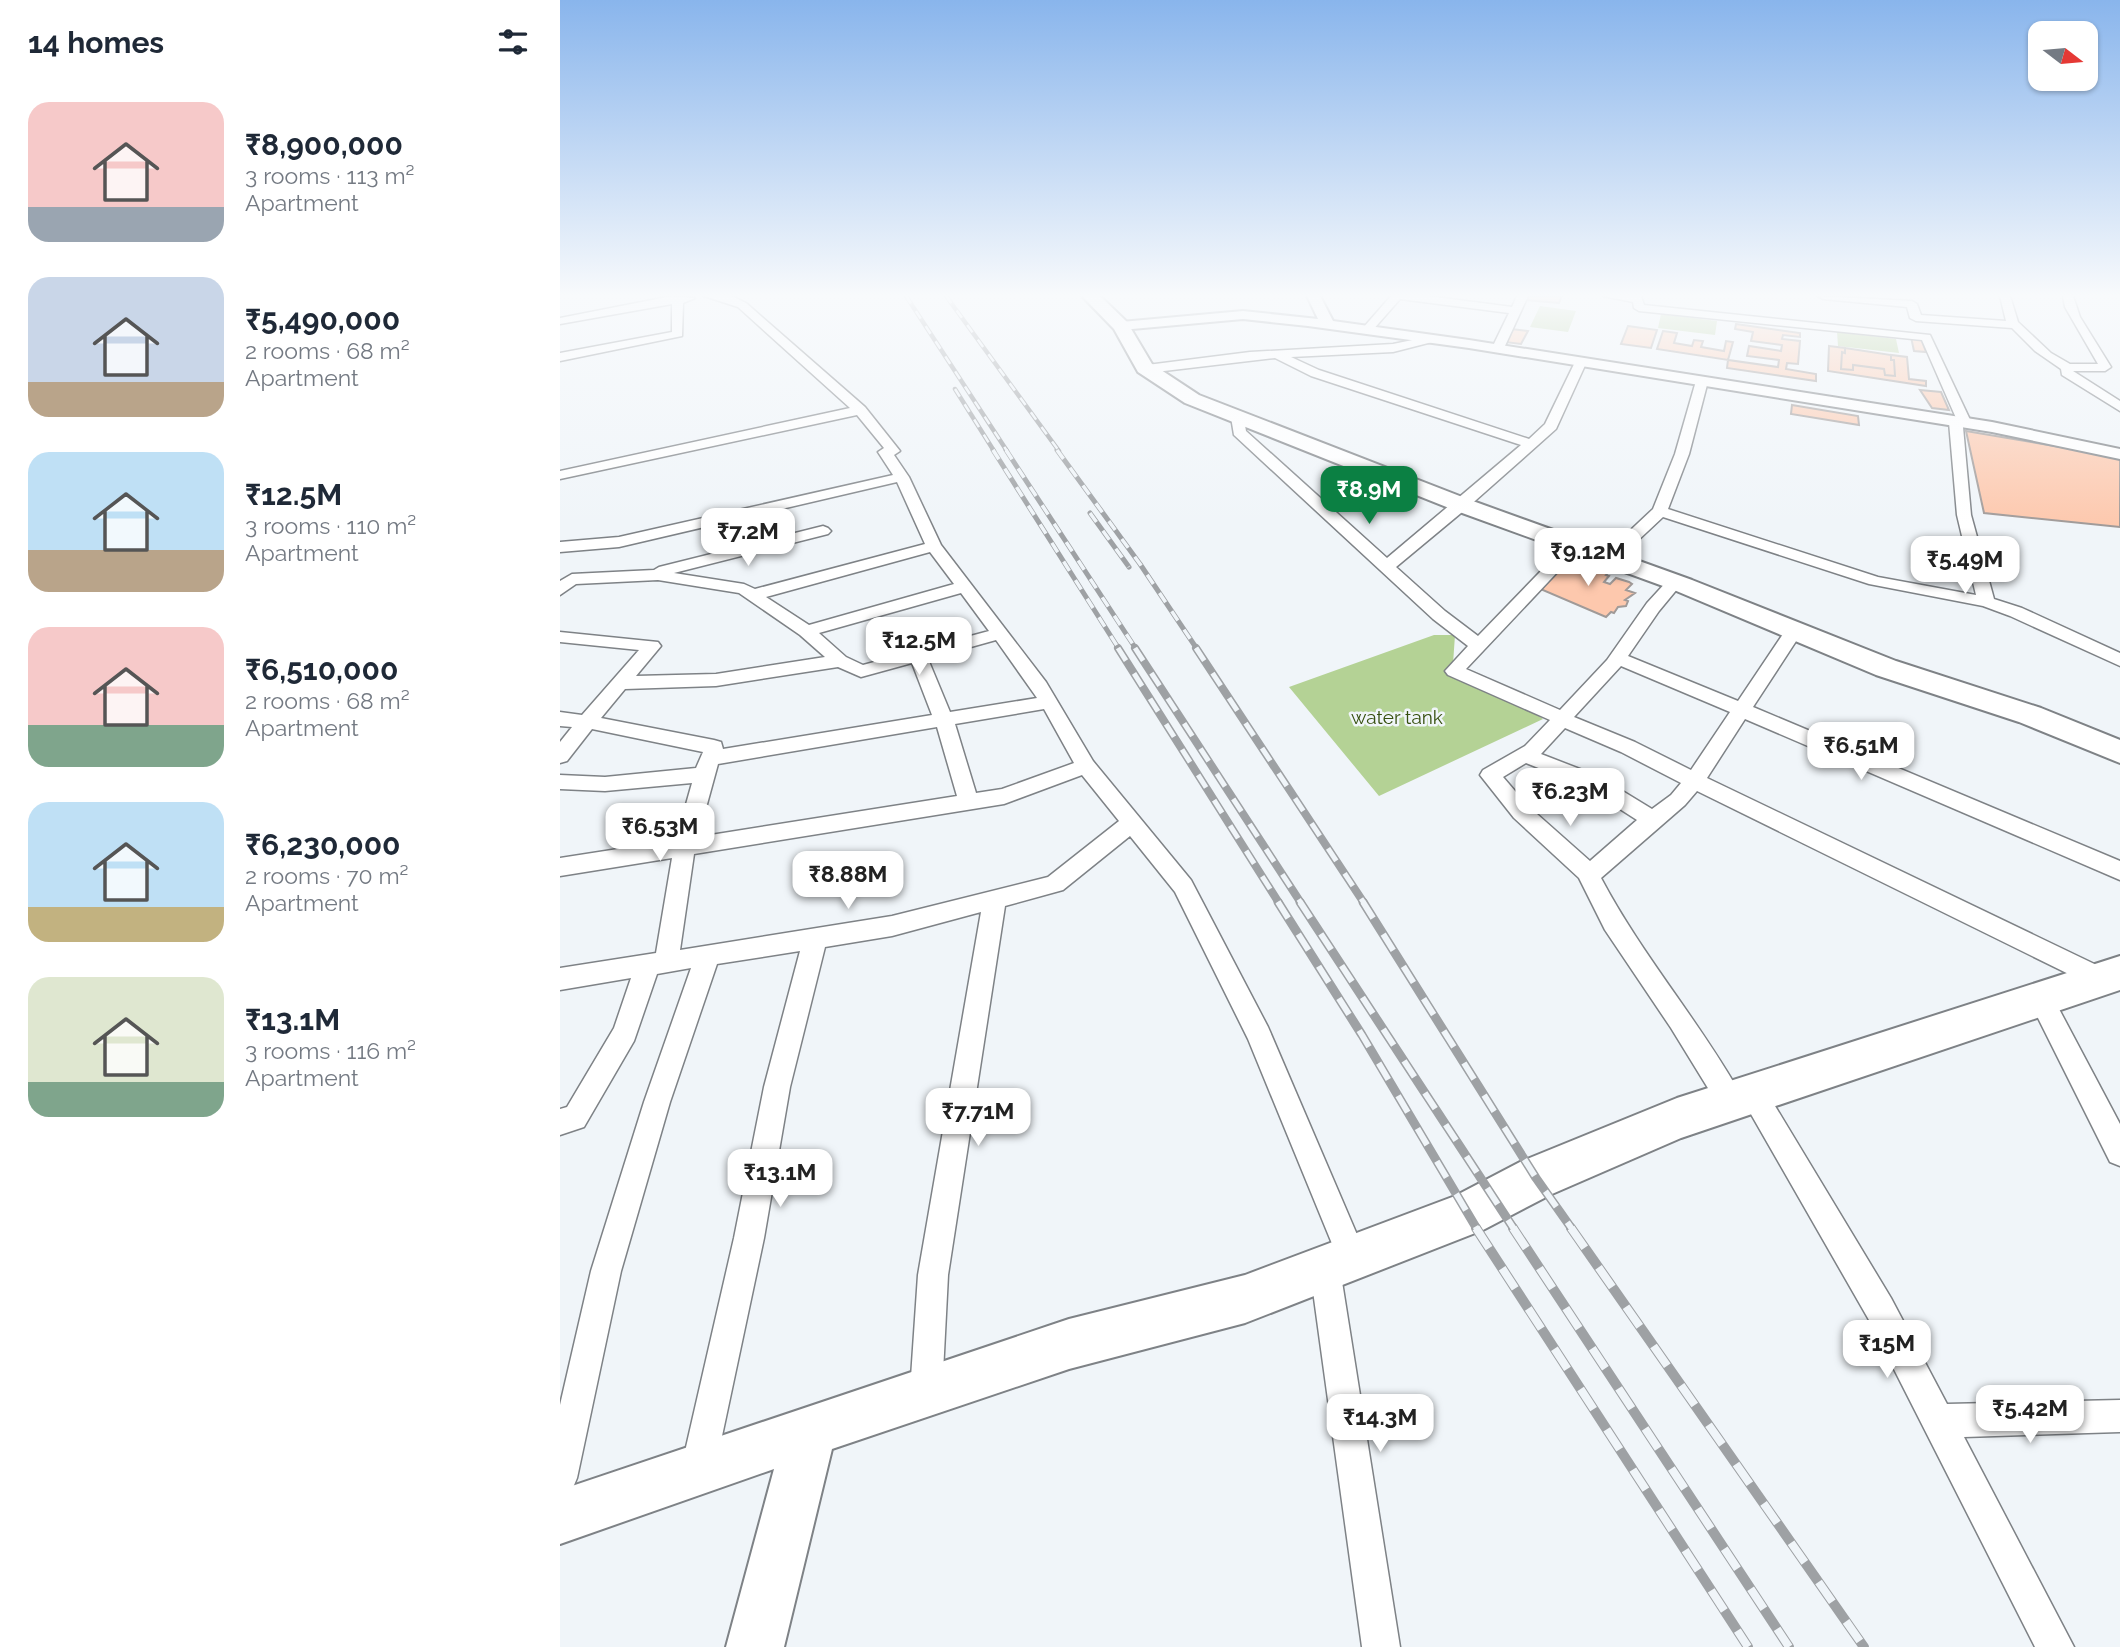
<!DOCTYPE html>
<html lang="en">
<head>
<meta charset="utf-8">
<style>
	body { margin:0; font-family:Raleway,sans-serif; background:#f2f2f3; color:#1f2937; height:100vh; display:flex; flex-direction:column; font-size:26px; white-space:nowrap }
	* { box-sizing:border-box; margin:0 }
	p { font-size:23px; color:#747a83 }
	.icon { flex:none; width:38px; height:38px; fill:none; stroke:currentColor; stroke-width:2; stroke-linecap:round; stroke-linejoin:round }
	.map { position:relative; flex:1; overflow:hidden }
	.drawer { display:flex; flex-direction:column; background:#fff; width:560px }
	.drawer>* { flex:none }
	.needle { width:46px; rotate:106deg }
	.tools { position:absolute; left:1468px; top:21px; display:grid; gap:14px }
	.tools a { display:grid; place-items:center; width:70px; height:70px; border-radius:14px; background:#fff; box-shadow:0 2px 5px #0004; font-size:35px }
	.price { position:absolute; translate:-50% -60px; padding:0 16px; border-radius:14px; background:#fff; color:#222; font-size:23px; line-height:46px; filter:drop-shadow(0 2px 4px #0008) }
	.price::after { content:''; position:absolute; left:50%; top:42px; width:21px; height:16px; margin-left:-10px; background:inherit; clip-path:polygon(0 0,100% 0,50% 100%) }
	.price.on { background:#0b8043; color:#fff }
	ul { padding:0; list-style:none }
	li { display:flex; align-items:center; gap:21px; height:175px; padding:0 28px }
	li span { display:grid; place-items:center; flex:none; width:196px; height:140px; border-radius:21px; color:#555 }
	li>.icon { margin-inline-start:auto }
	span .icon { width:84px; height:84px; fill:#fffc; stroke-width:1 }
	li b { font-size:30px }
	h2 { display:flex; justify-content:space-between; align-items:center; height:84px; padding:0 28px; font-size:30px }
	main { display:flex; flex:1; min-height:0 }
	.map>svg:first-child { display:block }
	.green { fill:#b2cd96 }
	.forest { fill:#b4d295 }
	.building { fill:#fdc8ad; stroke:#a09a98; stroke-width:2 }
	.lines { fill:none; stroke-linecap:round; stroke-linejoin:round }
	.minor-casing { stroke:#7e8286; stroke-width:3 }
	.tertiary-casing { stroke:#7e8286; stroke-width:4 }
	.primary-casing { stroke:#7e8286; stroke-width:4 }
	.minor { fill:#fff; fill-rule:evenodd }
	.tertiary { fill:#fff; fill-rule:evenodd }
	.primary { fill:#fff; fill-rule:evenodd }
	.rail-far4-casing { stroke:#9ea1a4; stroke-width:4.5 }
	.rail-far3-casing { stroke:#9ea1a4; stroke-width:5 }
	.rail-far2-casing { stroke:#9ea1a4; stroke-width:8 }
	.rail-far1-casing { stroke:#9ea1a4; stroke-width:9 }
	.rail-casing { stroke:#9ea1a4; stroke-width:10 }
	.rail-far4 { stroke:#f0f5f9; stroke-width:2.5; stroke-dasharray:9; stroke-linecap:butt }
	.rail-far3 { stroke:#f0f5f9; stroke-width:3.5; stroke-dasharray:11; stroke-linecap:butt }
	.rail-far2 { stroke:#f0f5f9; stroke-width:5; stroke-dasharray:15; stroke-linecap:butt }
	.rail-far1 { stroke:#f0f5f9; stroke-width:6; stroke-dasharray:19; stroke-linecap:butt }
	.rail { stroke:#f0f5f9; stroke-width:8; stroke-dasharray:24; stroke-linecap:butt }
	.labels { text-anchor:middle; stroke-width:5; stroke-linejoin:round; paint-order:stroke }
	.park-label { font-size:19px; fill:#354f0e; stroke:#f0f5f9 }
</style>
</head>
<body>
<main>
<section class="drawer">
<h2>14 homes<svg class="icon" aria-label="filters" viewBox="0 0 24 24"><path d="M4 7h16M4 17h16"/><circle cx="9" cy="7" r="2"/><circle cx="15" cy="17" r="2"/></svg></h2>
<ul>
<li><span style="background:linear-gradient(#f6c9c9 75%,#9aa5b1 0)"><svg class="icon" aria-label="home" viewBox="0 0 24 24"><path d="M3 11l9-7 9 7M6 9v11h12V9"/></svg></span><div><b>₹8,900,000</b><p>3 rooms · 113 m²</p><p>Apartment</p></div></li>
<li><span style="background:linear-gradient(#c9d6e8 75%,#b9a48a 0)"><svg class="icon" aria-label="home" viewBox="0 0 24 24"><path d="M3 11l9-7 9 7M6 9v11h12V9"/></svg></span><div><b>₹5,490,000</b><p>2 rooms · 68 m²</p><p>Apartment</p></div></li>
<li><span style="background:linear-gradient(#bfe0f5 70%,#b9a48a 0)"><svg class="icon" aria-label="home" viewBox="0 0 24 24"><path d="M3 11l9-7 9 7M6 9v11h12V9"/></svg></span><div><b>₹12.5M</b><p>3 rooms · 110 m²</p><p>Apartment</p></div></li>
<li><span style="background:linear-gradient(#f6c9c9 70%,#7fa58c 0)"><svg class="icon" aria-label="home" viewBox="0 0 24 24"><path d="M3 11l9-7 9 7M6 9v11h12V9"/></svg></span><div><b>₹6,510,000</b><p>2 rooms · 68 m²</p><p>Apartment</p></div></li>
<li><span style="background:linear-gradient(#bfe0f5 75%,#c2b280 0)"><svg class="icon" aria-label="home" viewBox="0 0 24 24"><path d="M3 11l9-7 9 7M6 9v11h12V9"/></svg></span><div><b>₹6,230,000</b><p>2 rooms · 70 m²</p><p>Apartment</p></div></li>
<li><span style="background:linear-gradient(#dfe7d0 75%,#7fa58c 0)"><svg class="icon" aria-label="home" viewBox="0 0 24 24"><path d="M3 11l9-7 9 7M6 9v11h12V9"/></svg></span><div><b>₹13.1M</b><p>3 rooms · 116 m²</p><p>Apartment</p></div></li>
</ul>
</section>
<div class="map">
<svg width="1560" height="1647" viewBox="0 0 1560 1647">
	<rect width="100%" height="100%" fill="#f0f5f9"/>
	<path class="green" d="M980,306L1016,311L1008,332L970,327Z
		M1101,314L1157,321L1155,335L1098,328Z
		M1277,332L1336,339L1339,353L1278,346Z"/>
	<path class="forest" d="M874,635H895L893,664L936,686L983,719L819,796L729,687Z"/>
	<path class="building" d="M967,296H1002L999,303L965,300Z
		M1176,324L1240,333V337L1223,335L1222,339L1240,341L1238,364L1227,363L1226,369L1256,374V381L1167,368L1168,360L1218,367L1219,360L1187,356L1189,346L1221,351L1222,345L1191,341L1193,332L1175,329Z
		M1068,326L1097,330L1091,348L1061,344Z
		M951,329L968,331L961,344L945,342Z
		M1103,331L1117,333L1114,343L1132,346L1134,340L1143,341L1141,347L1164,351L1166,341L1173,342L1168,360L1097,349Z
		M1351,337L1361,339L1366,352L1354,351Z
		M1269,346L1285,348V353L1282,352L1281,369L1293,370V365L1324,369L1325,375L1335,376L1334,360H1331V355L1347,357L1349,379L1366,381V386L1268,371Z
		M1285,348L1331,355V360H1334L1335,376L1325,375L1324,369L1293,365V370L1281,369L1282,352L1285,353Z
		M1360,390L1381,392L1389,410L1372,408Z
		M1232,405L1298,416L1299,425L1231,414Z
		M1406,431L1560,457V527L1424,513Z
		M1008,559L1049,572L1046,575L1049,576L1044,582L1050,584L1056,578L1069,582L1072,584L1066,590L1075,593L1065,600L1068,601L1066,606L1058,607L1054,613L1051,612L1046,617L978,588Z"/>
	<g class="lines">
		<defs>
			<path id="minor" d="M112,296L135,298L123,303L122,336L0,361V353L112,332V304L0,324V318Z
				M144,296H172L186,303L305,407L340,451L334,455L349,477L381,545L486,682L533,761L631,880L708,1027L807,1258L802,1268L792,1273L782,1268L688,1039L615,892L570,836L503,890L445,906L388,1275L382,1392L377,1403L366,1408L355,1403L350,1392L358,1275L421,912L332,936L265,947L230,1087L204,1238L155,1469L150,1481L138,1486L126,1481L121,1469L174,1238L204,1087L240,951L157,964L110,1102L61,1271L17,1478L12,1490L0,1495V1405L31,1271L84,1102L131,968L97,974L74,1041L24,1127L0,1135V1109L7,1107L54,1028L71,978L0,990V968L96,953L112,858L0,876V858L116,840L132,783L45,791L0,789V775L45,777L136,768L143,752L32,729L7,761L0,763V742L12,727L0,726V712L22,715L79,650L0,642V632L98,642L101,646L76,676L156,674L265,657L240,635L179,593L98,580L16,584L0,595V581L12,574L94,570L99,567L263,526L268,528L271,531L268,534L114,573L184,584L195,589L365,544L337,482L59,547L0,552V542L59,537L333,475L318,452L324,448L297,415L0,479V471L290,408L178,307ZM370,552L394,584L249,625L206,597ZM401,593L429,631L303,665L286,657L259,633ZM436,640L477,698L390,712L368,659ZM352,663L372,715L163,749L161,742L154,740L41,718L65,689L156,686L278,667L301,677ZM484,709L514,763L442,789L416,793L395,724ZM377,727L397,796L138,837L158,764ZM522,775L559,821L488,877L332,916L120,950L134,854L444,804Z
				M831,296H868L952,307L957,296H968L944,348L938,352L932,348L949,313L840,299L811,332H803V328Z
				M1043,296H1081L1084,305L1370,335L1412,424L1403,427L1411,515L1434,599L1462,608L1560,653V666L1450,616L1423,606L1309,584L1103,517L1056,561H1044L1042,558L1044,555L1093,509L1115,454L1136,381L1142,377L1148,381L1129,454L1108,509L1318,577L1416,595L1397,515L1389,422L1396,418L1362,340L1079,311L1074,308L1073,302Z
				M1258,296L1352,301L1357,304L1361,315L1446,321L1440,296H1450L1458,322L1491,353L1510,364H1538L1505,307L1503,296H1513L1520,317L1551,367L1545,371H1513L1560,401V411L1502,375L1501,369L1475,351L1452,328L1356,321L1350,318L1347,307L1263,299Z
				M872,336L878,339L876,341L833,352L731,357L759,370L969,439L985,424L1017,358L1027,361L996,429L907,508L836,567L885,611L918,636L1008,543L1014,541L1022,546L906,669L1000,710L1047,660L1087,603L1109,579H1121L1123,582L1099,611L1068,656L1178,701L1227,628H1239L1242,632L1193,707L1560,861V880L1185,719L1147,778L1551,972L1554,979L1551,986L1542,990L1533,986L1137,791L1125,805L1041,878C1081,954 1138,1019 1181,1095L1185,1086L1194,1082L1203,1086L1331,1298L1387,1404L1560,1400V1432L1404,1437L1514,1647H1475L1309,1320L1184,1102L1180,1111L1171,1115L1162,1111L1111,1028L1045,930L1019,878L954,818L920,775L923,770L965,746L990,720L888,675L885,671L908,646L873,619L674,435L671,417L678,413L683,414L686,431L827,558L961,445L751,376L715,358L587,373L581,369L587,365L690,352L833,344ZM1061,666L1170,712L1131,770L1075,742L1014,717ZM1005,728L1061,752L1121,783L1111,795L1092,809L1038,776L981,754ZM966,763L1024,786L1077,820L1030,861L968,806L943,777Z
				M1481,989L1490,992L1560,1124V1166L1550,1162L1469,1000L1472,992Z
				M765,1254L776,1258L780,1269L840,1647H802L750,1269L754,1258Z"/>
			<path id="tertiary" d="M747,296H760L773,321L909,340L1432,422L1560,449V459L1432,432L909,348L748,326L683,319L561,330L554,326L561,322L683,311L758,319Z"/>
			<path id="primary" d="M522,296H540L567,322L592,364L639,395L910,500L1132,580L1336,661L1481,708L1560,740V763L1459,722L1316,675L1114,590L894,510L625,403L578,372L554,329Z
				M1560,956V990L1121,1138L992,1194L923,1230L685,1323L509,1369L272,1449L224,1647H166L214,1469L0,1544V1490L509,1319L685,1275L895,1196L960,1162L1117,1098Z"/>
		</defs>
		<use href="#minor" class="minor-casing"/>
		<use href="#tertiary" class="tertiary-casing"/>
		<use href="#primary" class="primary-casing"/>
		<use href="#minor" class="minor"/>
		<use href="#tertiary" class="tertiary"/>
		<use href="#primary" class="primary"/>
		<defs>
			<path id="rail-far4" d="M346,296L447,451
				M386,296L499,451
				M395,389L434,451"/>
			<path id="rail-far3" d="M433,450L559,649
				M446,450L576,649
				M497,450L580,564L637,649
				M530,513L569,567"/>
			<path id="rail-far2" d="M558,648L719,903
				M575,648L741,903
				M636,648L804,903"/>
			<path id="rail-far1" d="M718,902L802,1035L917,1229
				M740,902L954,1229
				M803,902L976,1178L1012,1229"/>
			<path id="rail" d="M916,1228L1188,1647
				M953,1228L1229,1647
				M1011,1228L1304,1647"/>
		</defs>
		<use href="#rail-far4" class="rail-far4-casing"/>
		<use href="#rail-far3" class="rail-far3-casing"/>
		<use href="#rail-far2" class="rail-far2-casing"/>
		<use href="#rail-far1" class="rail-far1-casing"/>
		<use href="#rail" class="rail-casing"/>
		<use href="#rail-far4" class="rail-far4"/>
		<use href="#rail-far3" class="rail-far3"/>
		<use href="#rail-far2" class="rail-far2"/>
		<use href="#rail-far1" class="rail-far1"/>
		<use href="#rail" class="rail"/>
	</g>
	<linearGradient id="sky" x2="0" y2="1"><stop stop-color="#89b5ec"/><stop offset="0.56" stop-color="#f8fafc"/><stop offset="1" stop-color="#f8fafc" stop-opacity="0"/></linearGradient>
	<rect width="1560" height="527" fill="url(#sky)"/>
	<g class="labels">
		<g class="park-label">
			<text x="837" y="724">water tank</text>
		</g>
	</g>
</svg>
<div class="tools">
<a><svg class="needle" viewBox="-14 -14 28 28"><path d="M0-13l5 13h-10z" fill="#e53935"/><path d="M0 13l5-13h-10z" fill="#747a83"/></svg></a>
</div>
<b class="price on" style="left:809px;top:526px">₹8.9M</b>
<b class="price" style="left:188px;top:568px">₹7.2M</b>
<b class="price" style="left:1028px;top:588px">₹9.12M</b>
<b class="price" style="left:1405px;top:596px">₹5.49M</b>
<b class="price" style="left:359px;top:677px">₹12.5M</b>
<b class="price" style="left:1301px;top:782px">₹6.51M</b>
<b class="price" style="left:1010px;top:828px">₹6.23M</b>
<b class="price" style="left:100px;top:863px">₹6.53M</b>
<b class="price" style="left:288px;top:911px">₹8.88M</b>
<b class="price" style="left:418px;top:1148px">₹7.71M</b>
<b class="price" style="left:220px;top:1209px">₹13.1M</b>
<b class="price" style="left:1327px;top:1380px">₹15M</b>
<b class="price" style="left:1470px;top:1445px">₹5.42M</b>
<b class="price" style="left:820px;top:1454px">₹14.3M</b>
</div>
</main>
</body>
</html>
